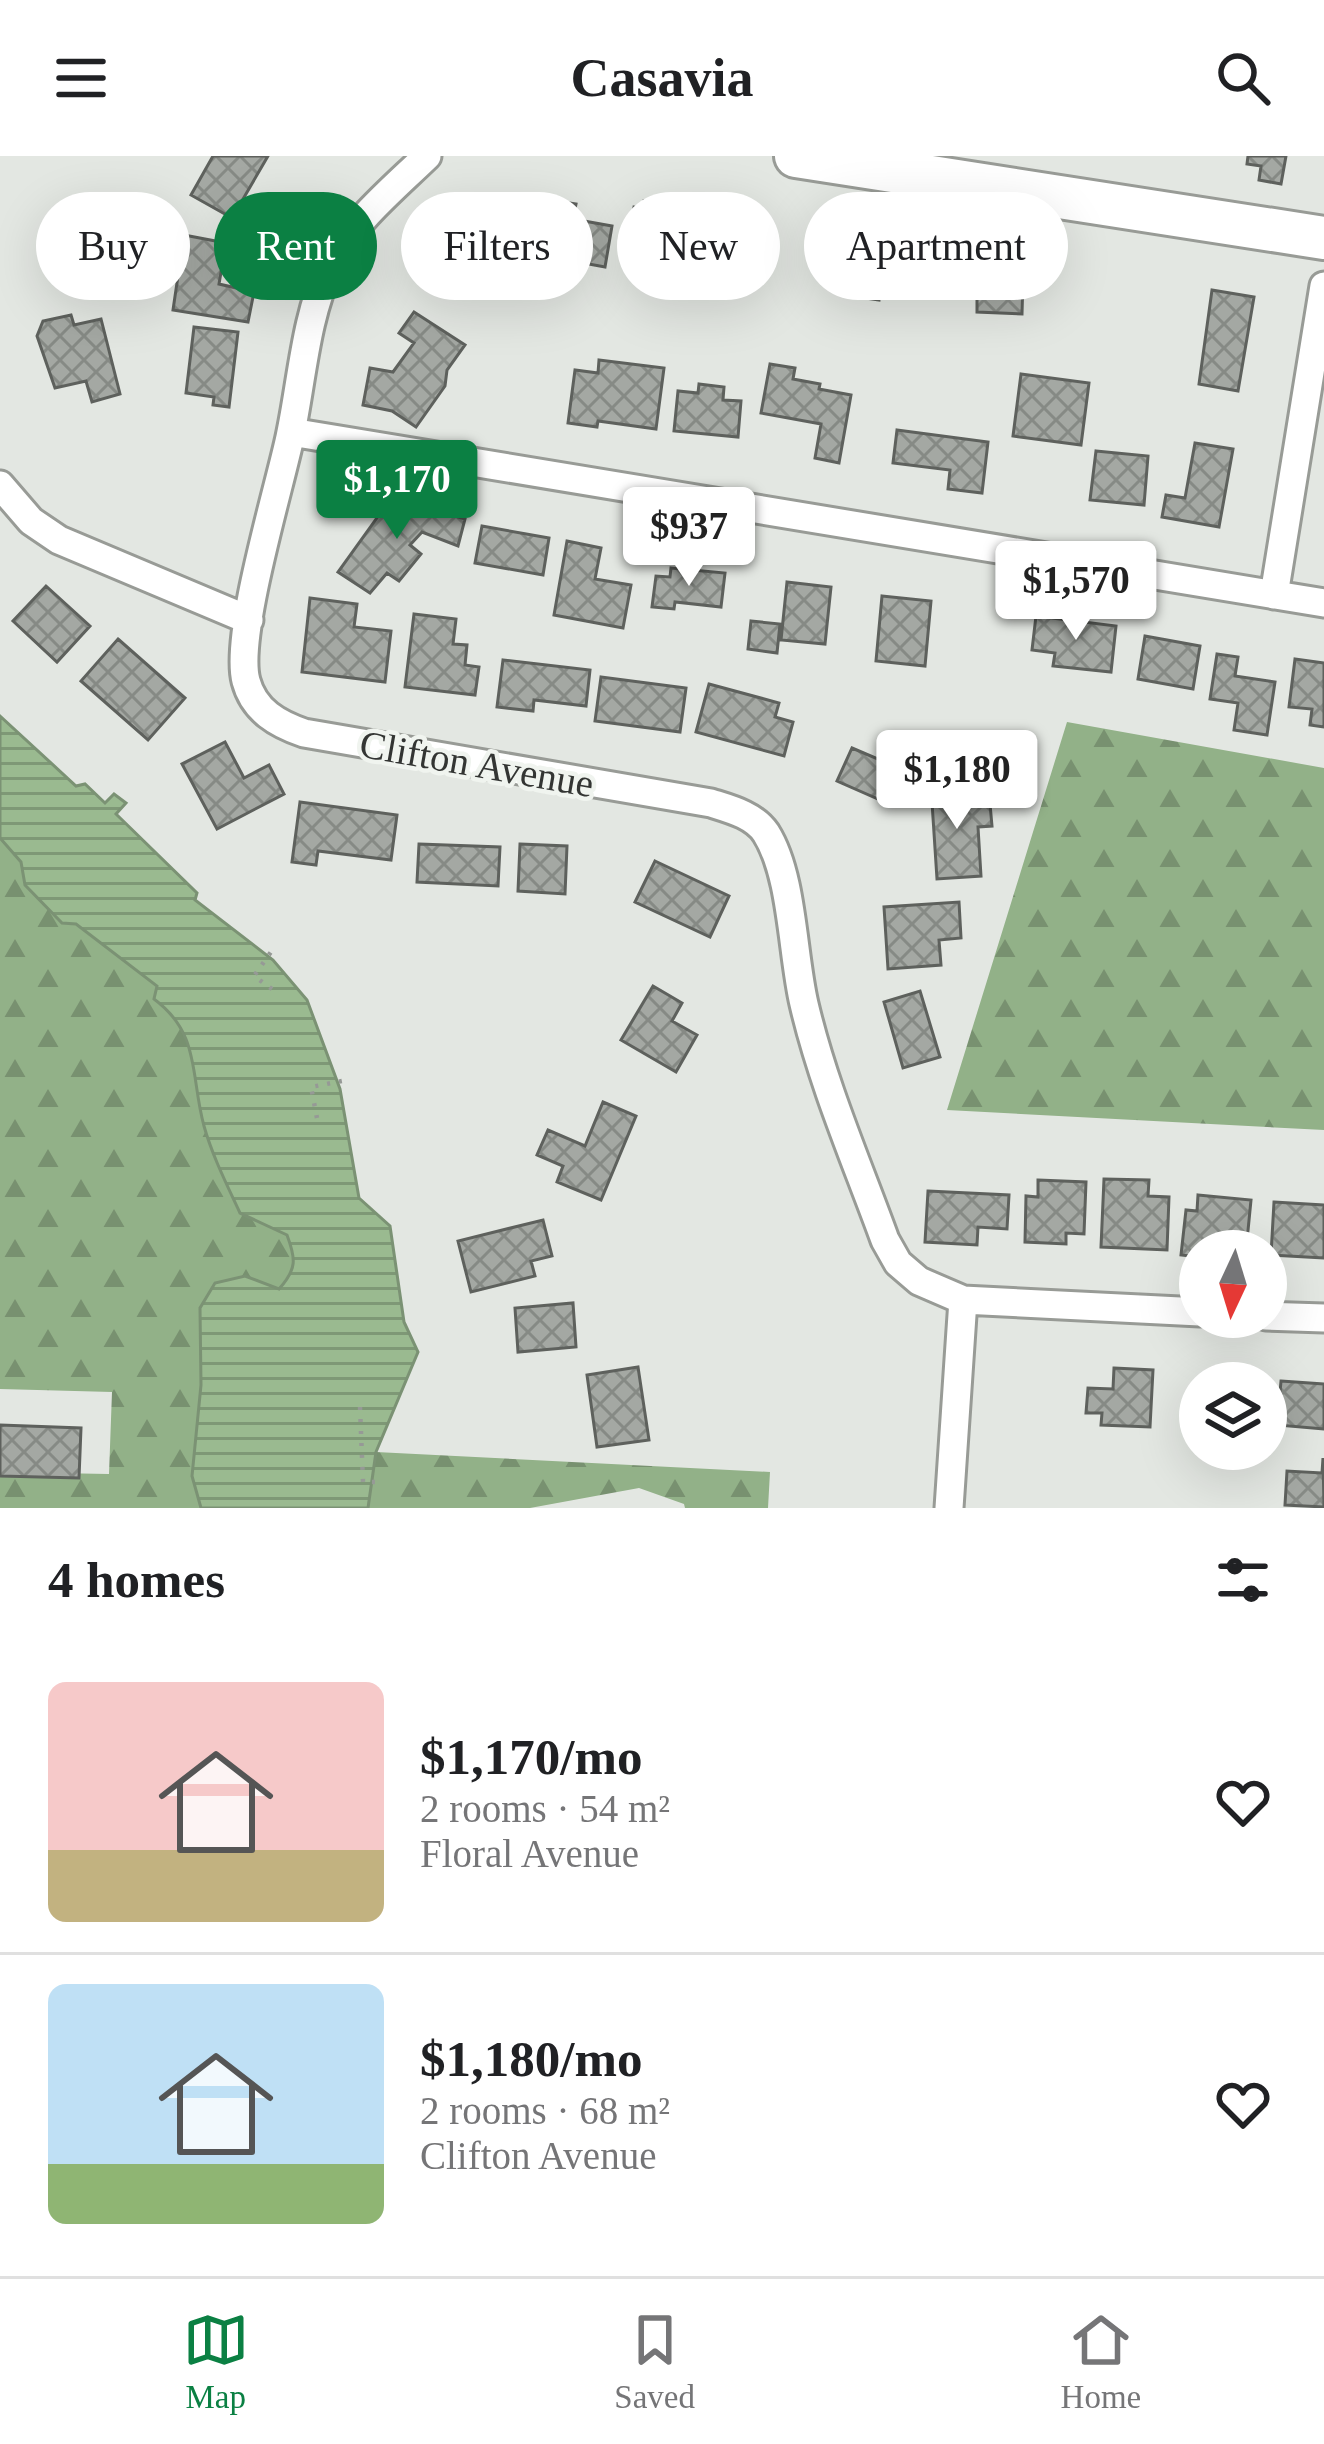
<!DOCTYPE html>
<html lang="en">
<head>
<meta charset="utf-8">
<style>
	body { margin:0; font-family:"Times New Roman",serif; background:#f6f6f6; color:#202124; height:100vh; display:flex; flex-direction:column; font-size:45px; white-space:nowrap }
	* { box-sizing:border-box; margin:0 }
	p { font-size:39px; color:#757577 }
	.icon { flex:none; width:66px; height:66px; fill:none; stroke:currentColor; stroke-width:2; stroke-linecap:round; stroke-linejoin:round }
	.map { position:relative; height:1352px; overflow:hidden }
	.drawer { display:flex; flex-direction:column; background:#fff; flex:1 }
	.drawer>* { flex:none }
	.top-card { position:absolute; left:36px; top:36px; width:1254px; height:108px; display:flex; gap:24px }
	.needle { width:78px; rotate:184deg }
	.fabs { position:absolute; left:1179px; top:1074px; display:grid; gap:24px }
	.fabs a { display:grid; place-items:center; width:108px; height:108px; border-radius:50%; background:#fff; box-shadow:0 12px 48px #0002; font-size:60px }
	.price { position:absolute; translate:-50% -102px; padding:0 27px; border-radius:12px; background:#fff; color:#222; font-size:39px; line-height:78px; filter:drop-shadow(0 3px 6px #0008) }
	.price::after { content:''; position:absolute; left:50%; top:72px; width:36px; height:27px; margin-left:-18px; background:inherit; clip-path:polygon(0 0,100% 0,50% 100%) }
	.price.active { background:#0b8043; color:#fff }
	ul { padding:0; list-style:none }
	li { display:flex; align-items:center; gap:36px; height:300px; padding:0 48px }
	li+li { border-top:3px solid #e0e0e0 }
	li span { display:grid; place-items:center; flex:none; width:336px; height:240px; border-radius:18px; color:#555 }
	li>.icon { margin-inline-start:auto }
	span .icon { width:144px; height:144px; fill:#fffc; stroke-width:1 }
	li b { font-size:51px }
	h2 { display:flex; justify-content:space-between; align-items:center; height:144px; padding:0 48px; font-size:51px }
	.tag { padding:0 42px; border-radius:54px; background:#fff; box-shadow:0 12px 48px #0002; font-size:42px; line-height:108px }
	.tag.active { background:#0b8043; color:#fff }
	header { display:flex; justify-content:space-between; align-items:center; height:156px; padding:0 48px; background:#fff; font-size:54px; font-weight:700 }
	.tab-bar { display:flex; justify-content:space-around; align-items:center; height:168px; border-top:3px solid #e0e0e0; background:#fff; font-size:33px; color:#757577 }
	.tab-bar a { display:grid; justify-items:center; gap:6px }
	.tab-bar .active { color:#0b8043 }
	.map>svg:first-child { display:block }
	.forest { fill:url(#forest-firs) }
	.water { fill:url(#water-rules); stroke:#7b9274; stroke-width:3 }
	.building { fill:url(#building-cross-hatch); stroke:#5e615d; stroke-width:3 }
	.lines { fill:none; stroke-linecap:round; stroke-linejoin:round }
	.street-casing { stroke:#989b96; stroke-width:33 }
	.primary-casing { stroke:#989b96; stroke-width:48 }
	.path { stroke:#969996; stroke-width:4.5; stroke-dasharray:3 9; stroke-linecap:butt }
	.street { stroke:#fff; stroke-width:27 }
	.primary { stroke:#fff; stroke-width:42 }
	.labels { text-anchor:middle; stroke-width:9; stroke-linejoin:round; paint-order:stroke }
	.street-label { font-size:39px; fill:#333533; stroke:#f0f4ef }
</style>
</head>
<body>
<header><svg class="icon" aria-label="menu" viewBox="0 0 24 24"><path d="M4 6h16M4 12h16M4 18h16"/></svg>Casavia<svg class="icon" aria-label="search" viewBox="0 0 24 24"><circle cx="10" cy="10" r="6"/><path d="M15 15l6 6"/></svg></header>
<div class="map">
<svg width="1324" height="1352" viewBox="0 0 1324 1352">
	<defs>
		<pattern id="forest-firs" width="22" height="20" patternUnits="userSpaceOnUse" patternTransform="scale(3)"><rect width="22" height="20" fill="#92b188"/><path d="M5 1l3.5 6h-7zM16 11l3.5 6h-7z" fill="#789170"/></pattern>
		<pattern id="water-rules" width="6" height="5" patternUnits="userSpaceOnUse" patternTransform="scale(3)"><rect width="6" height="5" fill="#9aba90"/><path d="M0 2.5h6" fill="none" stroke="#7e9876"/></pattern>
		<pattern id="building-cross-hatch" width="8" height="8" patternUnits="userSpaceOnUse" patternTransform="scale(3)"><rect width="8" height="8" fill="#a4a8a3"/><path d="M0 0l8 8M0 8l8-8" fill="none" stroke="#868a85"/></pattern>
	</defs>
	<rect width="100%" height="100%" fill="#e3e7e2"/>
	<path class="forest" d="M1067,566L1324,612V974L947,954Z
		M0,682L21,706L25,729L62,767L76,768L157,830L155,843C201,878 190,919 204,970C212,999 227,1029 240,1057L287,1079C296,1104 296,1113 279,1134L245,1120L215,1127L200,1152L201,1229L192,1320L201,1352H0V1316L109,1318L112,1236L0,1233Z
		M376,1296L770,1316L768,1352H685L684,1348L639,1332L530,1352H368Z"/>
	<path class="water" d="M0,560L76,630L85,628L105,647L114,638L126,647L116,658L197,737L195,744L273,804L307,844L340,933L359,1042L390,1070L404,1166L418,1196L376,1296L368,1352H201L192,1320L201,1229L200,1152L215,1127L245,1120L279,1133C297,1113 296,1103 287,1079L240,1057C227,1029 212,999 204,970C190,919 201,878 154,843L157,830L76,768L62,767L25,729L21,706L0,682Z"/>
	<path class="building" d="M213,0H268L232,62L191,39Z
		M1248,0H1286L1281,28L1259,24L1261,10L1247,8Z
		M482,39L511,81L490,96L482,83L449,106L428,76Z
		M550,44L576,48L573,63L612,70L605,111L540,99Z
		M644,45L695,57L684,119L623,108L634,51L643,53Z
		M710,70L753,74L750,117L706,113Z
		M184,79L226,87L219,128L254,136L248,166L173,154Z
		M853,86L934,98L929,132L908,129L907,138L880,134L879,144L845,139Z
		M955,99L1011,101L1010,122L1023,123L1022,158L977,156V138L954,137Z
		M1212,134L1254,141L1238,235L1199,228Z
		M414,156L465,189L447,214L445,230L416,271L392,255L363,249L370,212L393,216L414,187L399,177Z
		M71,159L74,169L101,163L120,238L92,246L86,225L55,232L37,180L43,165Z
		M194,171L238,176L229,251L213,249L214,241L186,237Z
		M599,204L664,212L656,273L598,265L597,271L568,267L575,214L598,217Z
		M770,208L795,212L793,223L820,228L819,233L851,239L839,307L815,302L821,268L761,257Z
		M1021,218L1089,227L1081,289L1013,280Z
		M699,228L724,231L723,244L741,245L738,281L674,275L678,235L698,237Z
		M897,274L988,286L982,337L948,333L950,314L893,307Z
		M1195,287L1233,293L1219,371L1162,361L1166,339L1185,342Z
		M1096,295L1148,300L1144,349L1090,344Z
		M392,341L465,363L458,390L422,376L410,389L421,398L399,425L387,417L370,437L338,416Z
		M482,370L549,382L543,419L475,407Z
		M567,385L601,392L595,423L631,429L623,472L554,459Z
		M671,412L725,417L721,451L675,446L674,453L652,451L656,420L670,421Z
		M787,426L831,431L825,488L781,484Z
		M46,430L90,470L57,506L13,465Z
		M882,440L931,445L925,510L876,505Z
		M310,442L357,448L354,471L391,475L385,526L302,516Z
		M414,458L456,463L453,488L467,489L465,509L479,511L475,539L405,531Z
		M1036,460L1116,470L1111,516L1053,510L1055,497L1032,494Z
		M751,465L780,468L777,497L748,493Z
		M1145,480L1200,490L1193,533L1138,523Z
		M118,483L185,542L148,584L81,525Z
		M1217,498L1238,501L1235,520L1275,526L1267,579L1234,574L1238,547L1210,543Z
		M1295,503L1324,507V571L1310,569L1312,553L1289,551Z
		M503,504L590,514L586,550L534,544L533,555L497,551Z
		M601,521L686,532L680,576L595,565Z
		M709,528L779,547L775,561L793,566L784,600L696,576Z
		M225,586L244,622L269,609L284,638L217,673L182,608Z
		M852,592L892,609L878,643L837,625Z
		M968,629L970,650L990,648L992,670L978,671L981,720L937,723L931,631Z
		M300,646L397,659L391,704L318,695L316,709L292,706Z
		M419,688L500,691L498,730L417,726Z
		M520,688L567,690L565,738L518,735Z
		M655,705L729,740L710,781L635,746Z
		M959,746L961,782L939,784L941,809L888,813L884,751Z
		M653,830L682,847L672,865L697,879L676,916L621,884Z
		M920,835L940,901L903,912L884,846Z
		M603,946L636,960L601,1044L557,1026L563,1010L537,999L548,974L585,990Z
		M1104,1023L1149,1024L1148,1040L1169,1041L1167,1094L1101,1091Z
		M1038,1024L1086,1026L1084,1078L1066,1077V1088L1025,1086L1026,1040L1038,1041Z
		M928,1035L1009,1039L1007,1073L978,1071L977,1089L925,1086Z
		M1198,1039L1251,1044L1246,1095L1209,1093L1200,1095V1101L1181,1099L1186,1054L1197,1055Z
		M1274,1046L1324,1049V1102L1271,1099Z
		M543,1064L552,1100L531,1105L535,1120L471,1136L458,1085Z
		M573,1147L576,1191L518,1196L515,1152Z
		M638,1211L649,1284L597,1291L587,1219Z
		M1114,1212L1153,1214L1150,1271L1101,1269L1102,1257H1086L1088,1232L1113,1233Z
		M1281,1225L1324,1228V1273L1277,1269Z
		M0,1269L81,1272L79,1322L0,1320Z
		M1323,1302L1324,1351L1285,1349L1287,1315L1322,1317Z"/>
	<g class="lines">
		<defs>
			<path id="street" d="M427,0C393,33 351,67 330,110C305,162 302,225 290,281C279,333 234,480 246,525C254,555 278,568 304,577L711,647C730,653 754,659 766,677C793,720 792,797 804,848C823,929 857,1007 885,1084L898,1107L919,1125L963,1144L1200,1156
				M291,276L1324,447
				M0,329L31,365L59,384L249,464
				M1274,439L1324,130
				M1266,1160L1324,1162
				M949,1352L963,1144"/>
			<path id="primary" d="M796,0L1324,82"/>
		</defs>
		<use href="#street" class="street-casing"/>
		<use href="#primary" class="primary-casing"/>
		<path class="path" d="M272,833L254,820L273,793
			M317,962L311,931L342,925
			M360,1251L363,1326H379"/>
		<use href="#street" class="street"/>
		<use href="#primary" class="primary"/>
	</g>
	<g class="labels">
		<g class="street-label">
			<text transform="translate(477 607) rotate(10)" y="14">Clifton Avenue</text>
		</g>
	</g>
</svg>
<div class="fabs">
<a><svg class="needle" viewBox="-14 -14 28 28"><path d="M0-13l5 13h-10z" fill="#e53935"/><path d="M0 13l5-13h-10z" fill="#757577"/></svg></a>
<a><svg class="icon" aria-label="layers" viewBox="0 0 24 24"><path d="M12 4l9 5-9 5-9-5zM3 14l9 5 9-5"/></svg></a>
</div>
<b class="price active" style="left:397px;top:386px">$1,170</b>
<b class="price" style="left:689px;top:433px">$937</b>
<b class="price" style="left:1076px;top:487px">$1,570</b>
<b class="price" style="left:957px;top:676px">$1,180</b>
<div class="top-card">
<a class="tag">Buy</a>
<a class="tag active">Rent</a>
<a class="tag">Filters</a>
<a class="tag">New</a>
<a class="tag">Apartment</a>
</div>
</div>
<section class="drawer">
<h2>4 homes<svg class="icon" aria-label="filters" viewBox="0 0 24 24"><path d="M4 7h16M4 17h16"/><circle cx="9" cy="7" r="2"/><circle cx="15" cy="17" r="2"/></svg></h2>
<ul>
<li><span style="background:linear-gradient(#f6c9c9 70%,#c2b280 0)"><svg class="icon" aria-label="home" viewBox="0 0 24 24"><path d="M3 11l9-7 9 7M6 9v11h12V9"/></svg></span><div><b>$1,170/mo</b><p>2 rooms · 54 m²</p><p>Floral Avenue</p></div><svg class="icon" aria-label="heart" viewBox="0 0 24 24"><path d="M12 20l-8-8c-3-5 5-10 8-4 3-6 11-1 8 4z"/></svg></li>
<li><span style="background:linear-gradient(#bfe0f5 75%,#8fb573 0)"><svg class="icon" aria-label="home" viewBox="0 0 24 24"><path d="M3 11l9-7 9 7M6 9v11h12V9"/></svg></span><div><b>$1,180/mo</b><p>2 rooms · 68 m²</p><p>Clifton Avenue</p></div><svg class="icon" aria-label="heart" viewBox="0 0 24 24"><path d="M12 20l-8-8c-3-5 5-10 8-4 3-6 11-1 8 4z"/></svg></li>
</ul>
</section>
<nav class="tab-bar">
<a class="active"><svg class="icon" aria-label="map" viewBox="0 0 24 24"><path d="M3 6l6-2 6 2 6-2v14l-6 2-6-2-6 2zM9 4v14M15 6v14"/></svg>Map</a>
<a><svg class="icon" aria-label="saved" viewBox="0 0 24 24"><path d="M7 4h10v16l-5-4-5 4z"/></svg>Saved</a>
<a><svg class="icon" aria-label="home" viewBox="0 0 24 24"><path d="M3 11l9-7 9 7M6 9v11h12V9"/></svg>Home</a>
</nav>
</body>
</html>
